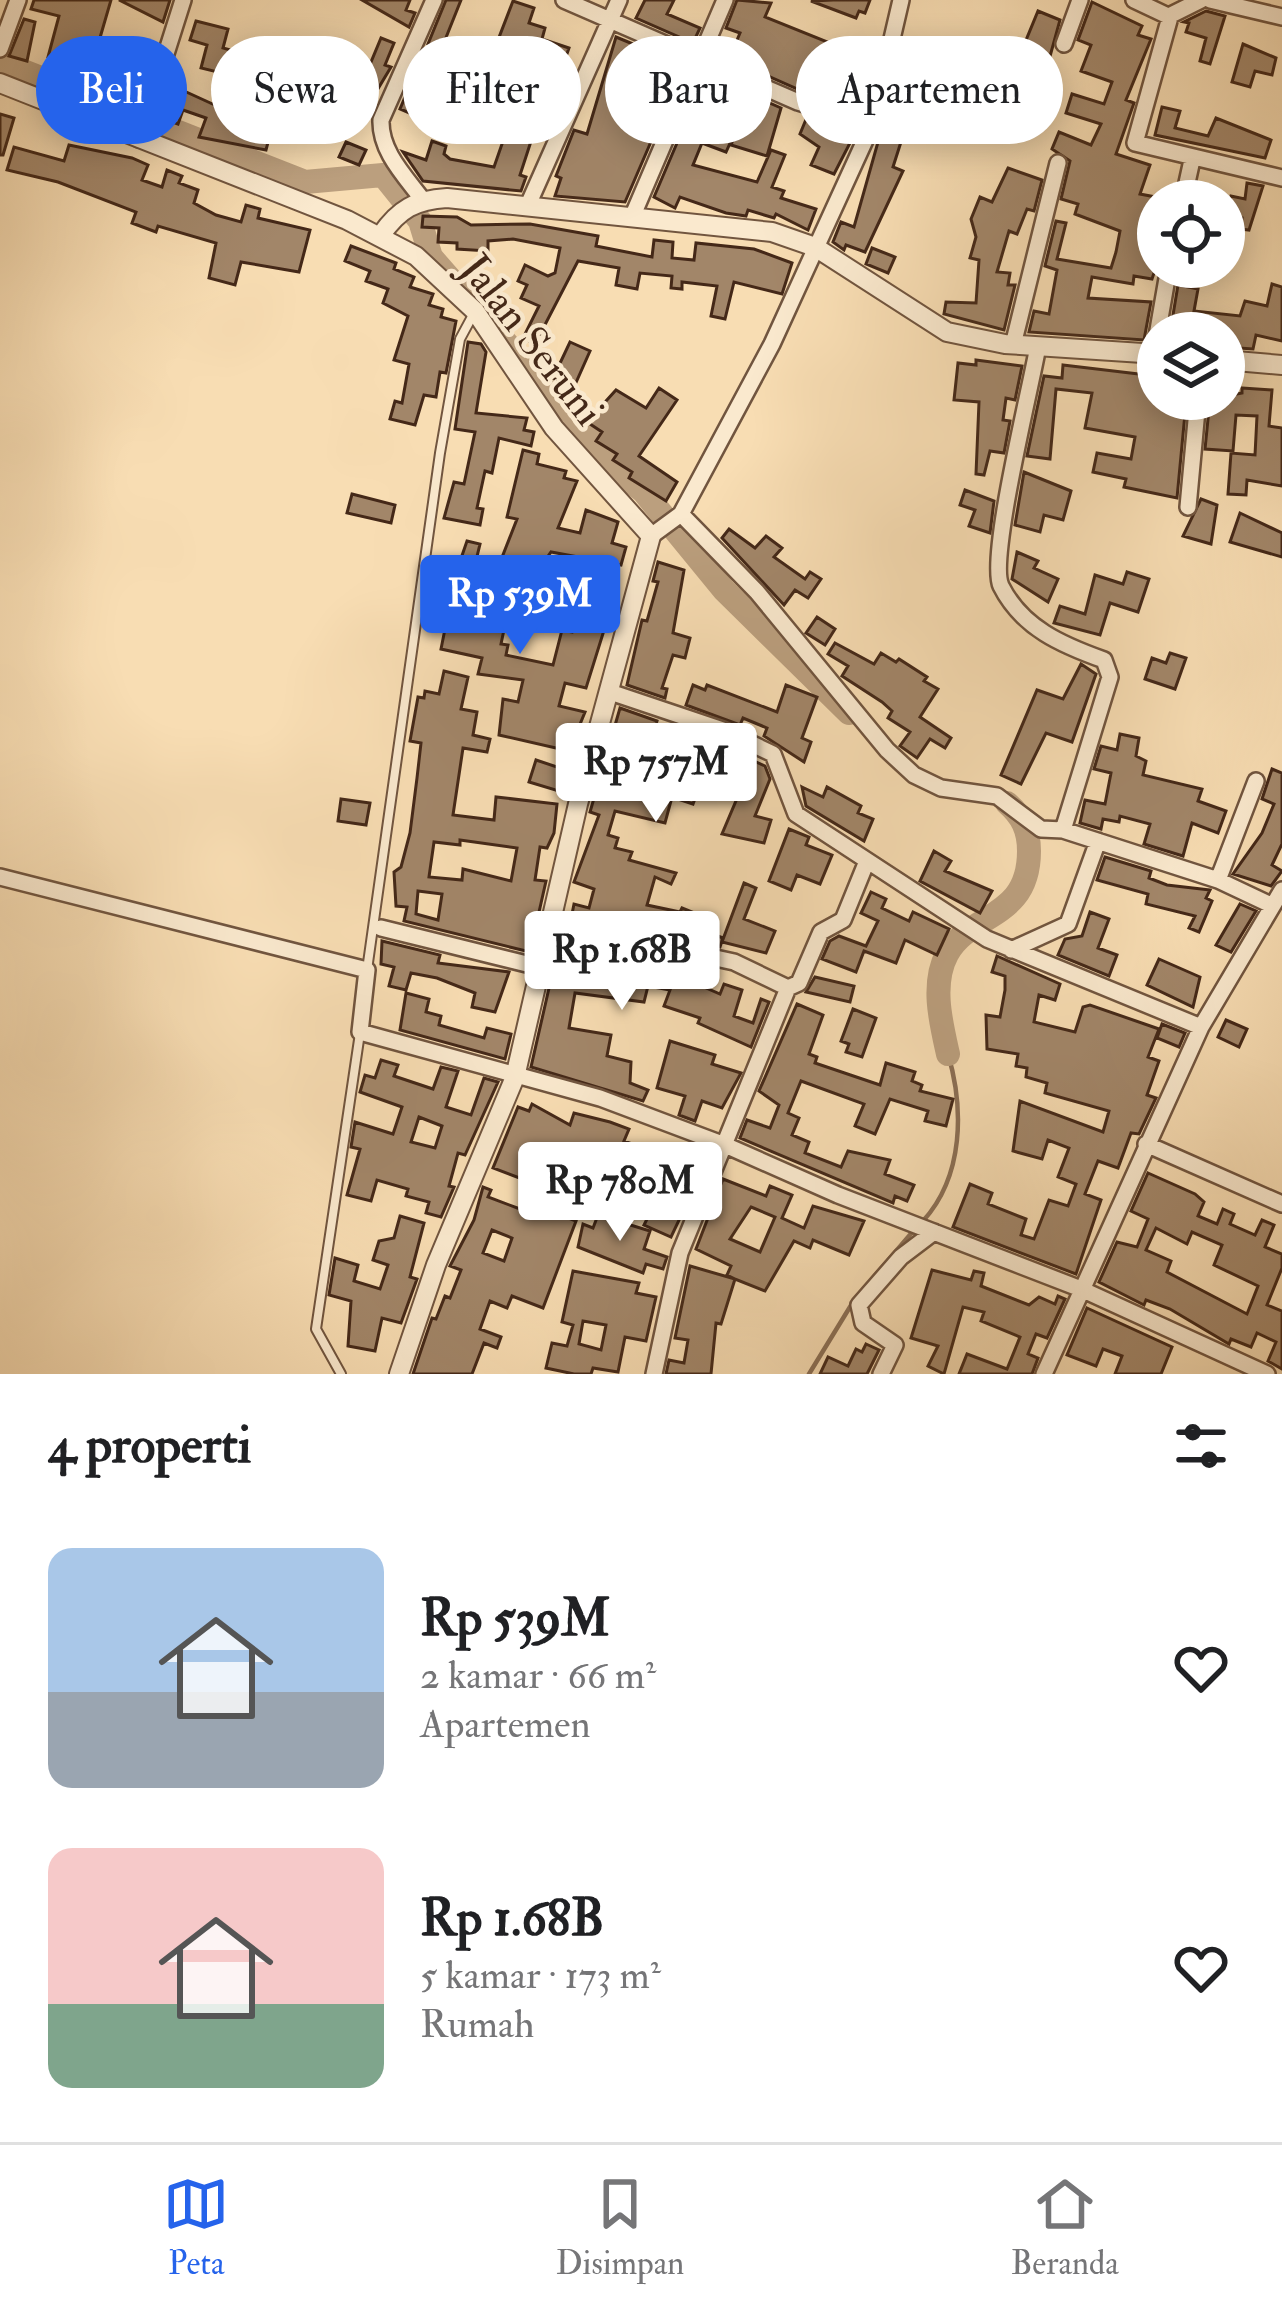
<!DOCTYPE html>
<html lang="id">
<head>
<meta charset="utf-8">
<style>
	body { margin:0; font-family:"IM FELL Double Pica",serif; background:#f2f2f2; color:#202124; height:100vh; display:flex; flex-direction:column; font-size:45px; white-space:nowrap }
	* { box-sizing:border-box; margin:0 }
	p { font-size:39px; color:#757577 }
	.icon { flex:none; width:66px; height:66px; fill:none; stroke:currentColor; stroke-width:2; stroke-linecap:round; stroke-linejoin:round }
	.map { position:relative; height:1374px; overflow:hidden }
	.details { display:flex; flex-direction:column; background:#fff; flex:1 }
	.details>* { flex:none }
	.top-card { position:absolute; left:36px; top:36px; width:1212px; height:108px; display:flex; gap:24px }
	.buttons { position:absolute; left:1137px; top:180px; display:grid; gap:24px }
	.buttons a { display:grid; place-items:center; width:108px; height:108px; border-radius:50%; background:#fff; box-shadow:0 6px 30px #0003; font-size:60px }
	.price { position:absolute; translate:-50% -102px; padding:0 27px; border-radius:12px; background:#fff; color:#222; font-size:39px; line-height:78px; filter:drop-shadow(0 3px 6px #0008) }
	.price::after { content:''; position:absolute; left:50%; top:72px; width:36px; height:27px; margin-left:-18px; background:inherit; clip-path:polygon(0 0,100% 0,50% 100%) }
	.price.selected { background:#2563eb; color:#fff }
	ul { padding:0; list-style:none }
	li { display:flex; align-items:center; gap:36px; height:300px; padding:0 48px }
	li span { display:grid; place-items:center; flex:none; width:336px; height:240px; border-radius:24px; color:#555 }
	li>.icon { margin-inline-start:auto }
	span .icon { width:144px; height:144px; fill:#fffc; stroke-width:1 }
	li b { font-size:51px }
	h2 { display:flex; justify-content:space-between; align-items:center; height:144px; padding:0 48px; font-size:51px }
	.chip { padding:0 42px; border-radius:54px; background:#fff; box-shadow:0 6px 30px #0003; font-size:42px; line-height:108px }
	.chip.selected { background:#2563eb; color:#fff }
	.tab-bar { display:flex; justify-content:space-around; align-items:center; height:168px; border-top:3px solid #e0e0e0; background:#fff; font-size:33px; color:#757577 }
	.tab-bar a { display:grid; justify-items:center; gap:6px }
	.tab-bar .selected { color:#2563eb }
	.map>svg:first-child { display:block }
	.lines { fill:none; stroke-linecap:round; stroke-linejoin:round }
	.stream { stroke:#8b6f55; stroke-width:4.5 }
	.river { stroke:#bb9f7e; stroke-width:24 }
	.building { fill:#a28669; stroke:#442818; stroke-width:3; fill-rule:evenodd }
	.service-casing { stroke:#71553f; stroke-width:12 }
	.minor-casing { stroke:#71553f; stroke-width:20 }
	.tertiary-casing { stroke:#71553f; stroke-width:22 }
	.service { stroke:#fae9ce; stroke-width:8 }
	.minor { stroke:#fae9ce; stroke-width:15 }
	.tertiary { stroke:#fae9ce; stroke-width:18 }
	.labels { text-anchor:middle; stroke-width:9; stroke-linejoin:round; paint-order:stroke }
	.street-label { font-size:42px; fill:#442818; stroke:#fae9ce }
</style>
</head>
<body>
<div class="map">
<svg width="1282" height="1374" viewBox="0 0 1282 1374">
	<rect width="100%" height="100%" fill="#f8ddb3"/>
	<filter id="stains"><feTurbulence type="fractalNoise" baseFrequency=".00167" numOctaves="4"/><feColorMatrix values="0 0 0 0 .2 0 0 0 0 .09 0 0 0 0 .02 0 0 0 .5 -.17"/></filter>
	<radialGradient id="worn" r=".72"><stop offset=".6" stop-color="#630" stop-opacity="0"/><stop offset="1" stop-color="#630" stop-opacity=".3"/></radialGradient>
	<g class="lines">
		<path class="stream" d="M923,1221C964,1176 964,1108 948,1054
			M872,1279L915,1229
			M809,1374L853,1302"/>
		<path class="river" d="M0,62L305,182L383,175L420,221L431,257L619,472L643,491L724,590L849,713
			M948,1054C941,1023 931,984 947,954C970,912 1029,920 1029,851C1029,830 1022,816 1007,803"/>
	</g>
	<path class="building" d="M34,0H111L97,48L118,53L116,62L142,68L135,105L68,84L72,64L48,57L59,16L31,9Z
		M119,0H170L163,22Z
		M362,0H410L406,10L415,13L409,27Z
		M446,0H461L441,50L428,44Z
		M645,0H674L667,14L700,28L693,43L636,18Z
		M737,0L771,3L765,17L830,43L820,65L836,71L830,85L853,94L863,65L873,69L863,109L802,91L729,59L740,33L726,28Z
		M833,0H870L865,13L859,11L856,18L811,1Z
		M513,1L534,8L529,23L545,28L542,39L569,48L561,71L568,74L564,85L535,76L529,97L552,109V120L547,133L535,129L520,175L526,177L521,191L423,181L403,152L426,160L432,141L446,146L444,154L450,159L494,167L510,121L500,118L510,88L492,82L501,55L493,53Z
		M1092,2L1142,26L1138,35L1151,39L1126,100L1134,103L1116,154L1150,165L1140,194L1161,198L1158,261L1152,279L1134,276L1133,284L1092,277L1088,298L1151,302L1144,340L1029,332L1034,311L1049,314L1057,270L1045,266L1056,221L1066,223L1057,259L1111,268L1116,252L1120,231L1075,214L1078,204L1061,199L1070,161L1052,149L1059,132L1091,145L1101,124L1066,113L1072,94L1104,104L1112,82L1081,71L1091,45L1078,40Z
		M1038,11L1060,20L1049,60L1022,50Z
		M1206,11L1225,16L1210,64L1200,61L1206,38L1186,32L1189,23L1184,22Z
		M24,19L35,22L27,61L9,56Z
		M196,21L228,29L223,48L263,59L265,51L291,58L282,91L302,94L294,131L272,127L266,150L199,137L206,118L183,110L178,124L161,118L171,85L230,112L228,119L255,126L263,100L214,85L218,72L201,68L207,45L190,40Z
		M616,37L684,65L625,202L555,196L561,178L556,176L574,130L587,134Z
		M381,38L394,43L385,65L391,67L373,97L359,91Z
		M1243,44L1276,58L1272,75L1255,71L1250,87L1232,82Z
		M419,64L432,69L419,100L427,103L421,118L400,109Z
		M706,75L781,108L767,156L731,145L741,119L713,108L704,130L731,141L726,152L702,143L693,165L757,182L771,150L785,155L772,187L784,191L781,198L816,209L808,230L776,214L774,218L748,210L746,216L726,213L680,197L675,208L654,197Z
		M889,103L928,113L924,126L908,120L893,167L903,171L865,252L846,245L844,250L833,242L841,222L854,227Z
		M1162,107L1180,111L1175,128L1208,136L1216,118L1271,140L1265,158L1155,135Z
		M0,114L14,118L3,155H0Z
		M807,117L835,126L832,131L852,139L834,174L811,165L819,147L800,134Z
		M346,142L366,150L359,165L339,157Z
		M69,145L132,158L148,165L142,180L162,187L167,170L182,176L179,183L198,190L194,203L216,215L241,222L246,205L260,209L258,218L310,230L299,272L241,262L235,285L209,278L216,243L158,226L156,232L132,223L136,212L58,182L7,170L14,147L64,161Z
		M1008,168L1042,180L1034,211L1027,209L1017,234L1009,231L997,272L1010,273L1008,285H1015L1004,330L944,314L946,302L976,303L979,260L970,258L976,237L971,219L980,197L992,202Z
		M1247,183L1263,186L1249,230L1240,229L1242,218L1227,215L1231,196L1245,199Z
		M423,216L457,217L471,225L530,224L598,236L596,246L652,257L654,240L673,242L672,258L694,260L696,243L754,249L792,263L782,294L734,282L725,319L711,316L717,286L682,282V289L671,288L672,276L640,273L637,289L616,285L619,268L578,261L535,344L523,338L539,306L521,298L527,285L518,281L525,265L548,276L555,273L560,248L513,239L488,241V251L457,249V243L438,242L439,228L422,227Z
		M351,246L396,263L394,269L414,277L410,287L433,294L429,305L443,309L441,317L456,321L446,373L440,372L436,397L424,395L415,425L390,419L395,401L402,403L409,364L394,360L408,316L383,303L388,289L366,281L370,271L345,261Z
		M872,248L895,257L888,273L866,264Z
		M1272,284L1282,287V341L1256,335L1253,349L1224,347V333H1170L1178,285L1198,289L1194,311L1240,316L1245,301L1267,306Z
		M468,342L481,344L486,352L476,413L527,418L524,430L534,432L531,446L499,438L492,473L485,471L477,508L483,509L480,525L444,518L454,482L464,484L475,432L455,429Z
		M570,342L590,351L574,387L553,378Z
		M976,360L1022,366L1015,400L1006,398L1003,420L1010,421L1004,453L990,451L984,475L976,474L979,402L954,400L958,363L976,365Z
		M1063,365L1147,375L1158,379V399L1186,403L1177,498L1124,487L1126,479L1093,472L1097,453L1131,459L1135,437L1085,428L1092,393L1056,389L1050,459L1027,456L1044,376L1062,378Z
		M659,388L677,400L639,456L677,482L666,501L629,478L632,472L613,460L617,454L596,441L602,432L587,422L616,390L646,408Z
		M1242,388L1272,390L1269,426L1282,428V486L1247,480L1246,495L1228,494L1231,453L1255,455L1257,416L1236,415L1233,451L1205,449L1210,399L1242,393Z
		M523,450L539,454L537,464L566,471L564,478L577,481L558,528L580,533L586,510L618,522L612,543L626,547L621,565L551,552L539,569L501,560L517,519L507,517Z
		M1024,472L1071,491L1063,520L1044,515L1040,532L1015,525Z
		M965,490L994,501L990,533L969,526L975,510L960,505Z
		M352,494L395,505L391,523L347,513Z
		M1201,499L1217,505L1211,544L1183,536Z
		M1240,513L1282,533V557L1230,542Z
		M729,529L755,548L766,536L782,548L774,557L805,579L810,572L821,579L808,598L795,590L784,605L722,538Z
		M467,541L480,544L473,573L490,577L483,606L508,611L501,644L508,645L506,655L553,665L562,630L572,632L574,622L580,623L584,606L616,612L612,629L605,627L586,688L565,683L559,706L585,712L569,751L499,735L503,699L518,702L523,680L478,674L482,658L441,649L445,629L425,625L428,612L444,616L449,590L441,588L444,574L455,576Z
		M1017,552L1038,561L1034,568L1058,579L1048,602L1012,579Z
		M658,562L684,570L673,633L690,638L685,658L673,655L662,688L667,689L665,698L627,685L642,620L647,621L658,582L653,581Z
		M1127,572L1149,579L1138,612L1110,603L1100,635L1054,623L1060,606L1085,614L1095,575L1123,584Z
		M817,617L835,629L825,645L806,633Z
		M835,643L874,664L881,653L896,662L899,659L927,677L924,681L938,689L920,717L951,738L945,748L930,739L917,758L900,746L910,732L888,718L892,711L882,702L842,676L848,666L828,654Z
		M1170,653L1186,658L1175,689L1145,679L1152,658L1166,663Z
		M1081,664L1096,674L1072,742L1046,733L1021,784L1001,775L1037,690L1063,699Z
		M444,671L468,677L461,709L477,712L473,735L490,739L487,752L463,748L453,815L494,820L496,797L557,804L554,833L547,848L540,847L535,880L546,881L530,952L404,921L407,907L396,906L394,872L401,867L410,833L417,778L421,743L410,741L418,697L424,698L425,691L439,694ZM460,840L517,848L511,881L463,869L462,880L429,877L434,842L460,845ZM418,891L442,894L438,920L416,914Z
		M693,685L705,690L707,685L777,712L786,685L817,697L802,738L811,742L804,762L764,736L767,728L743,718L740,725L686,705Z
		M620,708L657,721L651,741L749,772L754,761L765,766L770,779L755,816L771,820L764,843L722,834L738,796L701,782L693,804L672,797L665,823L615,811L608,835L618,838L615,848L632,852L629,860L676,873L671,884L655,877L647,905L680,912L682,908L707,918L702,930L723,938L720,947L572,914L574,904L589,908L594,889L574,882L599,815L590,812Z
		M1120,734L1139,738L1136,756L1146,761L1143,775L1202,789L1198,801L1226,811L1218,833L1192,823L1183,856L1144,844L1150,824L1120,816L1119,822L1103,819L1101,829L1080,823L1085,800L1105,804L1111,773L1094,769L1101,746L1117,750Z
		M536,760L569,771L562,792L529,782Z
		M1272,769L1282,773V844L1272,865L1282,871L1271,886L1233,874L1262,833L1274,804L1262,799Z
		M802,787L823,797L827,787L861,806L858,813L873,819L864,841L806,806Z
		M341,799L370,803L366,825L338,821Z
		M789,829L809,837L806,845L832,855L820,884L797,875L791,890L769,881Z
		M934,851L951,861L945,871L992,891L980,913L920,881Z
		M1105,857L1151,871L1149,878L1167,885L1210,890L1206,898L1212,901L1199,932L1189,928L1195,916L1146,904L1148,894L1097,880Z
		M744,883L756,888L744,919L775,931L766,953L722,942Z
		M871,892L886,899L882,908L909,921L913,912L949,929L937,955L905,940L896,963L864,951L856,972L822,959L830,941L839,936L866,946L878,921L861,913Z
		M1240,904L1256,911L1231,952L1216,945Z
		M1090,912L1109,919L1098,948L1117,955L1109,976L1058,955L1065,939L1082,936Z
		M561,937L653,959L652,964L720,994L724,984L742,990L734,1016L753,1023L761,999L769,1002L751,1047L698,1023L700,1018L664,1006L670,990L648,986L644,1002L575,993L569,1028L611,1035L607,1056L631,1062L630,1083L648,1090L643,1101L531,1067L552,975L555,968L562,970L568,943L560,941Z
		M382,941L440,955L438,963L509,972L495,1012L472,1007L475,993L437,978L411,973L406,990L389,986L394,967L381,964Z
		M997,956L1060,984L1055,1000L1039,995L1034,1022L1075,1032L1083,1007L1090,1005L1159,1029L1148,1057L1159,1061L1147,1095L1156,1098L1139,1134L1131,1133L1118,1168L1098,1161L1085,1194L1101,1200L1076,1274L953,1227L970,1184L992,1193L988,1204L1026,1219L1021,1235L1034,1239L1049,1200L1068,1206L1076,1184L1058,1177L1069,1148L1048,1140L1042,1159L1013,1151L1020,1101L1103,1132L1109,1111L1045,1093L1047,1083L1026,1077L1027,1068L1016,1066L1018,1054L987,1049L986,1015L1000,1017L1005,990V976L992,972Z
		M1159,959L1200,977L1193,1007L1147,985Z
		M815,977L854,986L850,1002L806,992Z
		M406,993L429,999L426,1012L441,1016L439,1025L484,1038L487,1028L511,1034L505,1059L400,1030Z
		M797,1004L823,1015L809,1054L817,1057L815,1063L880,1085L886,1063L915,1072L912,1081L922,1085L920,1091L953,1099L946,1126L925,1121L928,1111L890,1099L875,1134L855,1126L864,1104L801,1081L788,1113L799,1118L792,1135L809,1142L805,1153L841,1167L848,1151L890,1160L885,1174L914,1185L907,1201L895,1196L893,1203L740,1138L747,1120L770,1128L779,1105L759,1091Z
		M853,1009L876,1018L862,1057L846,1052L849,1044L841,1041Z
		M1226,1020L1247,1029L1239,1047L1218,1037Z
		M1162,1024L1185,1033L1179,1047L1157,1038Z
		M670,1041L715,1055L712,1064L741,1073L722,1108L702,1101L695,1121L679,1115L685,1096L657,1088Z
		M381,1060L398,1065L394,1076L433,1089L441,1067L458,1071L446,1107L471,1115L484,1078L498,1082L465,1155L458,1153L449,1186L454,1187L441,1217L426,1213L429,1202L406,1196L408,1189L377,1180L371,1201L347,1195L360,1149L351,1147L355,1122L393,1134L402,1107L360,1092L365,1075L375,1078ZM419,1117L442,1126L435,1148L411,1142Z
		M532,1104L570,1125L574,1113L610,1122L629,1129L624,1141L666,1157L669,1149L679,1153L678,1158L702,1167L691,1195L665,1186L659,1201L640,1192L647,1175L609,1156L597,1188L556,1175L543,1208L576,1221L543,1308L512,1296L507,1308L490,1301L480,1329L501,1337L497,1348L484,1343L472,1374H413L432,1318L436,1319L445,1296L450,1298L461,1270L450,1266L474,1220L483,1187L491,1190L488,1197L520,1209L530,1182L493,1168L518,1107L529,1111ZM492,1230L512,1238L504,1261L483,1253Z
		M1148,1173L1195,1194L1204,1202L1198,1216L1217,1224L1223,1209L1234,1214L1230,1224L1255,1235L1262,1220L1274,1225L1265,1247L1282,1254V1268L1267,1305L1282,1311V1369L1268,1361L1276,1342L1257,1333L1251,1347L1231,1339L1229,1344L1170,1309L1146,1300L1144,1305L1099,1282L1117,1242L1137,1247L1148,1219L1131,1211ZM1156,1228L1187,1244L1192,1232L1222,1245L1214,1265L1258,1286L1247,1314L1167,1272L1171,1261L1146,1250Z
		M723,1179L766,1196L770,1186L792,1195L782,1218L804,1228L813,1206L864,1221L849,1255L813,1240L810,1248L794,1241L765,1291L735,1279L721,1324L716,1323L711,1374H666L669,1360L684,1363L688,1340L675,1338L690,1266L735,1279L727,1275L731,1266L696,1249ZM751,1207L775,1217L760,1252L730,1239Z
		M655,1203L681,1216L671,1237L644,1225Z
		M598,1215L650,1231L644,1249L667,1257L663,1269L646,1264L643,1273L578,1247L583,1224L593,1228Z
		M400,1216L424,1223L410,1277L417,1279L401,1323L382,1318L375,1351L348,1346L351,1301L329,1295L335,1258L358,1265L354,1281L380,1289L388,1265L373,1260L379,1241L394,1238Z
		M932,1270L971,1280L974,1271L984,1273L981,1286L1029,1305L1039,1297L1055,1304L1058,1296L1065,1299L1047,1338L1036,1334L1028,1354L1038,1358L1032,1374H959L967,1354L1007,1369L1020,1337L981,1321L984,1312L963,1307L944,1374L928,1366L938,1346L911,1338Z
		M573,1271L639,1283L636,1293L656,1297L646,1341L625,1337L618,1372L593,1368L591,1374H574L546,1368L552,1343L567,1346L573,1325L562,1322ZM583,1321L606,1325L601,1350L579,1344Z
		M1087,1308L1172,1347L1161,1374H1115L1122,1356L1103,1349L1096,1366L1067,1355Z
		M866,1344L879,1350L867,1374H820L828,1357L848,1366L856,1349L862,1352Z"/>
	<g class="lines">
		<defs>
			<path id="service" d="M367,970L440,453L460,339L474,313
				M341,1374L316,1329L360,1033"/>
			<path id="minor" d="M564,0L798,102L872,125
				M1134,0L1170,17L1135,143L1282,178
				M1210,0L1282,17
				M1169,16L1201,0
				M1064,44L1080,0
				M0,49L18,0
				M139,139L183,0
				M422,199C404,175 380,151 381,120L434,0
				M1183,201L1192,160
				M528,205L619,0
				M633,215L725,0
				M1013,345L1058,163
				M1038,346C1031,387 988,559 1001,586C1022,628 1062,645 1104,660L1110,677L1063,830L1218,880L1271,905
				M1154,353L1169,267
				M1188,507L1198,399
				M681,514L757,592L887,750L914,775L941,788L997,796L1041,829L1063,830
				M651,536L681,514L772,344L872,125L901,0
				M613,693L723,730L773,754L796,814L987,939L1201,1027
				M0,877L367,970L360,1032L600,1098L725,1145L838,1195L1081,1289L1267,1374
				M1218,880L1256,781
				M555,923L734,962L788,988
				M381,928L543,968
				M1011,950L1068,924L1098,841
				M1146,1144L1282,1204
				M654,1374L680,1253L788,988L799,983L821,932L843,920L867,861
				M881,1374L895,1345L863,1323L859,1305L901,1257L934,1232
				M1044,1374L1201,1027L1282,890"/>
			<path id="tertiary" d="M0,83L347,220L416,256L475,311L554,428L651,536L578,804L515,1077L436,1265L399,1374
				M381,235C399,209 415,200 447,198L772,232L815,247L947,332L1005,344L1158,354
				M1224,360L1282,365"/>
		</defs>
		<use href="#service" class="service-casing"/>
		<use href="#minor" class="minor-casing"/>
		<use href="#tertiary" class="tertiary-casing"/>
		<use href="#service" class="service"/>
		<use href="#minor" class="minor"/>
		<use href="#tertiary" class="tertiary"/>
	</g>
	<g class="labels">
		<g class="street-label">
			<text transform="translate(533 339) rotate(52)" y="15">Jalan Seruni</text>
		</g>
	</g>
	<rect width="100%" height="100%" filter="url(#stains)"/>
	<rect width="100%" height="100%" fill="url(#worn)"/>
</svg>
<div class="buttons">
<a><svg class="icon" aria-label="locate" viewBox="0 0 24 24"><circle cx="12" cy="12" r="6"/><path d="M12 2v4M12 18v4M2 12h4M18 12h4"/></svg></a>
<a><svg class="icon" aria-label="layers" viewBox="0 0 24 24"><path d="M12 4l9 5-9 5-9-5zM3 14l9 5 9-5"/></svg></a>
</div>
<b class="price selected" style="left:520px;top:657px">Rp 539M</b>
<b class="price" style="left:656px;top:825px">Rp 757M</b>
<b class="price" style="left:622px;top:1013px">Rp 1.68B</b>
<b class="price" style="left:620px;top:1244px">Rp 780M</b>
<div class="top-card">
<a class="chip selected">Beli</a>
<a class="chip">Sewa</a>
<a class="chip">Filter</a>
<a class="chip">Baru</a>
<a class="chip">Apartemen</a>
</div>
</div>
<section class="details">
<h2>4 properti<svg class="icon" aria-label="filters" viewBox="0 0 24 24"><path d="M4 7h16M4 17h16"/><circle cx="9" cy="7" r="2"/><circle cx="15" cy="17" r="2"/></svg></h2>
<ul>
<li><span style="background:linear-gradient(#a9c7e8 60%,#9aa5b1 0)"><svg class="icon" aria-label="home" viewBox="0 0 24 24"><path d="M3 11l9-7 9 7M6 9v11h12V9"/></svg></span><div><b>Rp 539M</b><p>2 kamar · 66 m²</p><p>Apartemen</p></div><svg class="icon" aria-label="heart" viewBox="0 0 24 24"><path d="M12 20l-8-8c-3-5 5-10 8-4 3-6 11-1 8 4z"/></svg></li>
<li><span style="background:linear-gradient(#f6c9c9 65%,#7fa58c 0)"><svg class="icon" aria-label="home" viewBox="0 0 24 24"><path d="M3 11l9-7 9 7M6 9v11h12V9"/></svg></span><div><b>Rp 1.68B</b><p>5 kamar · 173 m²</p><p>Rumah</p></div><svg class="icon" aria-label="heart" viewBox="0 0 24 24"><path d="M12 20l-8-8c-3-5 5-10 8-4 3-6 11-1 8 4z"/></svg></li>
</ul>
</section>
<nav class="tab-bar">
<a class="selected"><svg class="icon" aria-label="map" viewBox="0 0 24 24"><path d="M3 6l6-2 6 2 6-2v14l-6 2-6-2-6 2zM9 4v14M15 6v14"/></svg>Peta</a>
<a><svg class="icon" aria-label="saved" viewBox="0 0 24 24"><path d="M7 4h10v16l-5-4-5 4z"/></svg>Disimpan</a>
<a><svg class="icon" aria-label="home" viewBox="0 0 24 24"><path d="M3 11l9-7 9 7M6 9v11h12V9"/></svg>Beranda</a>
</nav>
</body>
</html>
